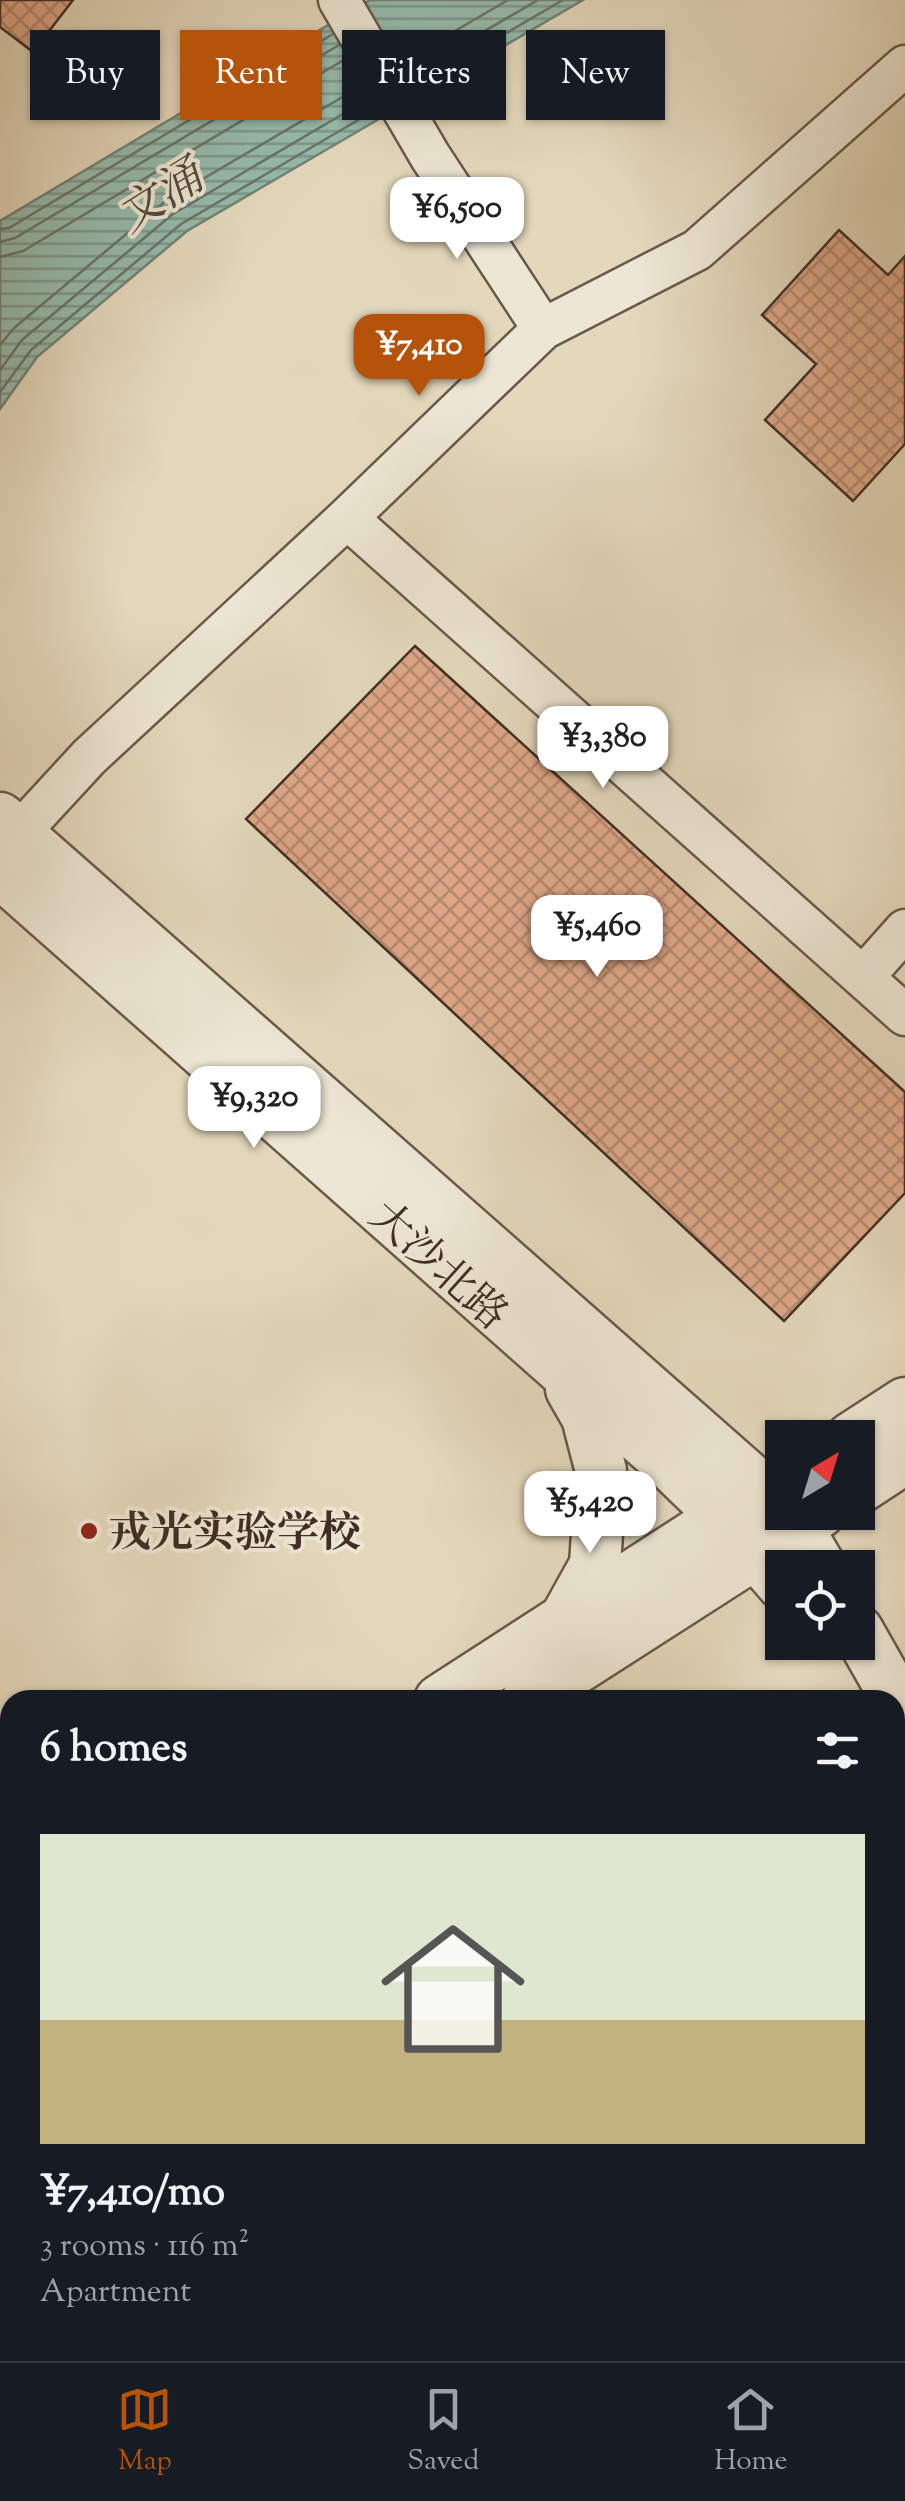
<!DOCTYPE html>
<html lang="en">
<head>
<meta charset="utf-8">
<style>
	body { margin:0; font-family:"Sorts Mill Goudy","Noto Serif SC",serif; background:#242831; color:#f1f3f6; height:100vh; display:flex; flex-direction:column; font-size:38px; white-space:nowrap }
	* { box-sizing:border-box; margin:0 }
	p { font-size:32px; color:#9ea1a6 }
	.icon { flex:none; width:55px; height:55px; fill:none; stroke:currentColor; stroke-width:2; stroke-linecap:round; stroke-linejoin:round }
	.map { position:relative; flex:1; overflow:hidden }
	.drawer { position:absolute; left:0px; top:1690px; width:905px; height:672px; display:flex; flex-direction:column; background:#171b24; border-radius:30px 30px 0 0; box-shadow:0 2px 8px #0004 }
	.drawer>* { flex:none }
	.hud { position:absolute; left:30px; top:30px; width:845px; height:90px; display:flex; gap:20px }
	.needle { width:65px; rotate:38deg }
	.controls { position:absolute; left:765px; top:1420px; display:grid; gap:20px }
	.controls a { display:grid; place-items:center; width:110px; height:110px; border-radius:0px; background:#171b24; box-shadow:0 2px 8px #0004; font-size:50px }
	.price { position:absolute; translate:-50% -85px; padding:0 22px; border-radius:20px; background:#fff; color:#222; font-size:32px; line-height:65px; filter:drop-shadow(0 2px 5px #0008) }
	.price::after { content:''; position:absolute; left:50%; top:60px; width:30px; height:22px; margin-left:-15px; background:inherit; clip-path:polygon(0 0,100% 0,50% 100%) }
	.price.on { background:#b45309; color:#fff }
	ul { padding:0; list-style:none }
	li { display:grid; align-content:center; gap:20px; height:530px; padding:0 40px }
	li span { display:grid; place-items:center; height:310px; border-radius:0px; color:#555 }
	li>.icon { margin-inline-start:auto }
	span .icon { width:180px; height:180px; fill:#fffc; stroke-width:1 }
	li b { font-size:42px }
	h2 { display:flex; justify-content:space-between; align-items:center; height:120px; padding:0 40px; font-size:42px }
	.pill { padding:0 35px; border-radius:0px; background:#171b24; box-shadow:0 2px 8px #0004; font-size:35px; line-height:90px }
	.pill.on { background:#b45309; color:#fff }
	.tabs { display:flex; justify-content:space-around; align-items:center; height:140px; border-top:2px solid #363941; background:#171b24; font-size:28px; color:#9ea1a6 }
	.tabs a { display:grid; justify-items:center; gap:5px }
	.tabs .on { color:#b45309 }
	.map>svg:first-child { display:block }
	.water { fill:url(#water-rules); stroke:#738376; stroke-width:2.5 }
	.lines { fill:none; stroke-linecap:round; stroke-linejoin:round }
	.shore { stroke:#6a7468; stroke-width:2.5 }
	.building { fill:url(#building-cross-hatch); stroke:#3f2e25; stroke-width:2.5 }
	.minor-casing { stroke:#68584b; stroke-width:45 }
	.tertiary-casing { stroke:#68584b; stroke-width:55 }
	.minor { stroke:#ede6d3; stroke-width:40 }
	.tertiary { stroke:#ede6d3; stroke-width:50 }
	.poi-dot { fill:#8f2418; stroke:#ede6d3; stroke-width:4 }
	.labels { text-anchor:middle; stroke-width:8; stroke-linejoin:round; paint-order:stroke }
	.street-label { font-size:42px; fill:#3f2e25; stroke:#ede6d3 }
	.poi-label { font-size:42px; font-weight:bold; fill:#3f2e25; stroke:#ede6d3; text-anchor:start }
	.water-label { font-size:45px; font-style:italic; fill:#504a40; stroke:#ede6d3 }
</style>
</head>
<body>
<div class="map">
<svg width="905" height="2361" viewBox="0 0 905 2361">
	<defs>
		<pattern id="water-rules" width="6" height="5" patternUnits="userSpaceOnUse" patternTransform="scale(2.5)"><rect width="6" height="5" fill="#96bbac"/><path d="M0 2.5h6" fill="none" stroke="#7c988c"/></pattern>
		<pattern id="building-cross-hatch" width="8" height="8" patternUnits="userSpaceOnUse" patternTransform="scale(2.5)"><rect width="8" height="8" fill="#dfa889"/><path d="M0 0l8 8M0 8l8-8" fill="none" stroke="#b68970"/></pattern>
	</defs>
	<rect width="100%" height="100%" fill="#e4d8bc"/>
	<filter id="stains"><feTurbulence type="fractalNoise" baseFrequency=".002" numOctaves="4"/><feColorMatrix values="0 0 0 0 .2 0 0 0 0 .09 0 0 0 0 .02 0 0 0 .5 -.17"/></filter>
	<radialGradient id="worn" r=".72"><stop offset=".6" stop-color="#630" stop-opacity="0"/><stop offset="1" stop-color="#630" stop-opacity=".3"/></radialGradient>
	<path class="water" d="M370,0H583L187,231L37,357L0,409V221Z"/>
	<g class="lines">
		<path class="shore" d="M402,62L508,0
			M409,75L538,0
			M415,86L563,0
			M0,229L9,228L333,34
			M0,242L15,238L339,45
			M0,257L23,251L347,58
			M0,345L14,328L167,200L363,85
			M0,370L22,340L173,214L370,98
			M0,392L31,350L181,224L377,109"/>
	</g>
	<path class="building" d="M0,0H73L33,52L0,27Z
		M839,230L888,275L905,256V444L853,501L765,420L816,364L762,315Z
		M415,646L905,1092V1193L784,1321L246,819Z"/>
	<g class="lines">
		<defs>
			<path id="minor" d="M339,0L430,156L543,329
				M347,518L905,1015
				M18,834L89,757L347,518L543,329L697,250L905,66
				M864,976L905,930"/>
			<path id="tertiary" d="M0,818L765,1492L782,1511
				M0,872L669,1464L723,1516L782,1584
				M851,1438L905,1403
				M858,1489L905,1458
				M784,1512L797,1527L821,1568
				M565,1619L595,1565L601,1471L587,1417L571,1389
				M858,1631L905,1714
				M440,1700L748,1501
				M527,1700L820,1512
				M0,1989L10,1982
				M0,2048L10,2041"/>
		</defs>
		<use href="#minor" class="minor-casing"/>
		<use href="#tertiary" class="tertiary-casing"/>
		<use href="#minor" class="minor"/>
		<use href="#tertiary" class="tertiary"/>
	</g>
	<circle class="poi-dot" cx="89" cy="1531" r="10"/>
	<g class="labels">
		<g class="street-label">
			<text transform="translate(440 1264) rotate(42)" y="15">大沙北路</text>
		</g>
		<g class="poi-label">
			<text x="109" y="1546">戎光实验学校</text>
		</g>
		<g class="water-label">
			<text transform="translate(159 195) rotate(-32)" y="16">文涌</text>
		</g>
	</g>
	<rect width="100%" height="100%" filter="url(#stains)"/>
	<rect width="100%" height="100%" fill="url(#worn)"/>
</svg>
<div class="controls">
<a><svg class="needle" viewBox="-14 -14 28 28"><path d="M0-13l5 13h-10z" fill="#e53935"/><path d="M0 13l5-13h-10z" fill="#9ea1a6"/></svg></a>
<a><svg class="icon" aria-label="locate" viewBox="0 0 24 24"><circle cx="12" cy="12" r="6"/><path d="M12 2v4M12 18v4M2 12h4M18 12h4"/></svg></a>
</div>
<b class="price" style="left:457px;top:262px">¥6,500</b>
<b class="price on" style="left:419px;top:399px">¥7,410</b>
<b class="price" style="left:603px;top:791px">¥3,380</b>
<b class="price" style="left:597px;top:980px">¥5,460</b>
<b class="price" style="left:254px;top:1151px">¥9,320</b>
<b class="price" style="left:590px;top:1556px">¥5,420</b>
<div class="hud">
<a class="pill">Buy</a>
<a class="pill on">Rent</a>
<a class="pill">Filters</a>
<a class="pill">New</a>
</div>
<section class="drawer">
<h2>6 homes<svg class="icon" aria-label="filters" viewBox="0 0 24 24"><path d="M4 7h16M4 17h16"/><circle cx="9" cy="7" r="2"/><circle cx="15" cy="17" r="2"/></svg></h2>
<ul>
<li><span style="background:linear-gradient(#dfe7d0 60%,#c2b280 0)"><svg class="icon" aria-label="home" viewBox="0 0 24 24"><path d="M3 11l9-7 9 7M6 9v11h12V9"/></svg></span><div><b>¥7,410/mo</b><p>3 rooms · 116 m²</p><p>Apartment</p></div></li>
</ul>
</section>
</div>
<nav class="tabs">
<a class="on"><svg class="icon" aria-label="map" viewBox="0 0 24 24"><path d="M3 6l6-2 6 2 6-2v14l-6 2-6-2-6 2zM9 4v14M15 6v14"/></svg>Map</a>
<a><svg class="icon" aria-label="saved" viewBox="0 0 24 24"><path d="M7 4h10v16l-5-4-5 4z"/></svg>Saved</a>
<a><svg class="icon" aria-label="home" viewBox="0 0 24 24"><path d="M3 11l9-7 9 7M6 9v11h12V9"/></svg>Home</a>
</nav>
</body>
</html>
